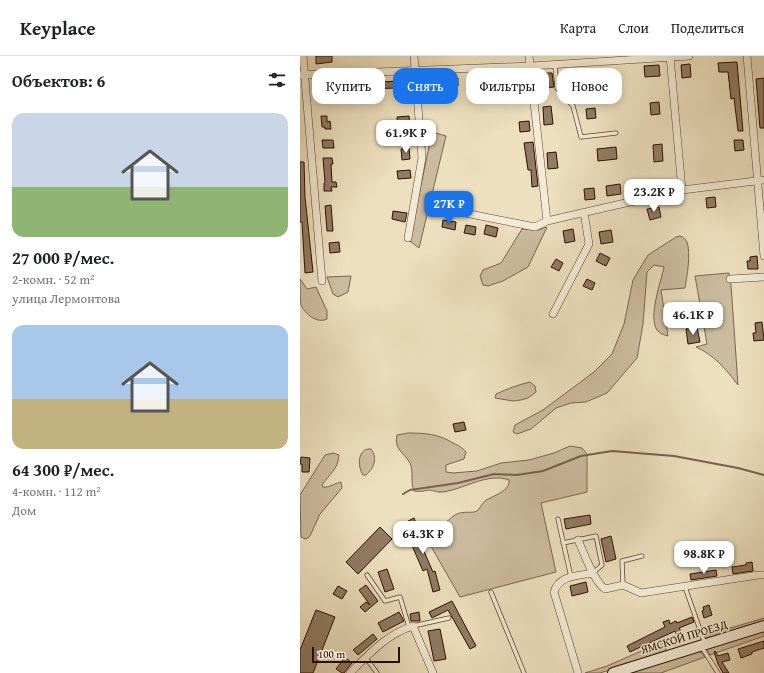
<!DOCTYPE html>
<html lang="ru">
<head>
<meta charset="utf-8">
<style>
	body { margin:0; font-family:"Gentium Book Plus",serif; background:#f6f6f6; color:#202124; height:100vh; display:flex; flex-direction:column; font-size:15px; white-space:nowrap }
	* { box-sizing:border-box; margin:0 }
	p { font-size:13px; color:#757577 }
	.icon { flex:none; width:22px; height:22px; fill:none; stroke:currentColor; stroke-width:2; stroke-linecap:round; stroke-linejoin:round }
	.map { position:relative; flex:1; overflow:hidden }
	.drawer { display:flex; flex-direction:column; background:#fff; width:300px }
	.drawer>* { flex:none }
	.hud { position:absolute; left:12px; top:12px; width:380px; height:36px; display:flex; gap:8px }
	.scale { position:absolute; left:12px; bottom:10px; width:88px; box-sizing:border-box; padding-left:4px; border:2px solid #2d0e00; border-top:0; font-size:11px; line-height:14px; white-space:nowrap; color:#2d0e00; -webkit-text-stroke:3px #f3ebd5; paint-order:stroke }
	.price { position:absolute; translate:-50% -34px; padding:0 9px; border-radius:8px; background:#fff; color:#222; font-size:13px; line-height:26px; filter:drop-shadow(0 1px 2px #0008) }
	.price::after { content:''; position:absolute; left:50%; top:24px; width:12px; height:9px; margin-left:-6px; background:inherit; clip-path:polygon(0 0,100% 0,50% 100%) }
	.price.on { background:#1a73e8; color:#fff }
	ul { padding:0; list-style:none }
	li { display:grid; align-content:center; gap:8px; height:212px; padding:0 12px }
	li span { display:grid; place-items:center; height:124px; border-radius:12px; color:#555 }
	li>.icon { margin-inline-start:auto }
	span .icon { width:72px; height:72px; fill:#fffc; stroke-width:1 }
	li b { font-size:17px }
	h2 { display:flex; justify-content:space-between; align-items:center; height:48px; padding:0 12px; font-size:17px }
	.tag { padding:0 14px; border-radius:12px; background:#fff; box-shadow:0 2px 10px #0003; font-size:14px; line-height:36px }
	.tag.on { background:#1a73e8; color:#fff }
	header { display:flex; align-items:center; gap:24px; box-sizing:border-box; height:56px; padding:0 20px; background:#fff; border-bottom:1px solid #e0e0e0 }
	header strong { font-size:19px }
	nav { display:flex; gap:22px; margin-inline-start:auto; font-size:14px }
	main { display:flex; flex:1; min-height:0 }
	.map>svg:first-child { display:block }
	.green { fill:#ccbc9f; stroke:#7c6550 }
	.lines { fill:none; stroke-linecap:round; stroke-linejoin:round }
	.stream { stroke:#79614c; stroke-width:2 }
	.building { fill:#917b63; stroke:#2d0e00 }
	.service-casing { stroke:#5d4230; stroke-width:5 }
	.minor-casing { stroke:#5d4230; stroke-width:8 }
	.secondary-casing { stroke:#2d0e00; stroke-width:12 }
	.service { stroke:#f3ebd5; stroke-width:3.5 }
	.minor { stroke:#f3ebd5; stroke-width:7 }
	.secondary { stroke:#f3ebd5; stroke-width:10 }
	.labels { text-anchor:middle; stroke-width:3; stroke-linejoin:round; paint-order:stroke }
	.street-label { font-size:12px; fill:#2d0e00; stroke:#f3ebd5 }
</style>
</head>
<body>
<header>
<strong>Keyplace</strong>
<nav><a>Карта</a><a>Слои</a><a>Поделиться</a></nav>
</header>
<main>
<section class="drawer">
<h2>Объектов: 6<svg class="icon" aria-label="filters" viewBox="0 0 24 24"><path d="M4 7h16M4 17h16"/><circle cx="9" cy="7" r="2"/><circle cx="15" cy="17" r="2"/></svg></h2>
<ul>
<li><span style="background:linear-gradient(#c9d6e8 60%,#8fb573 0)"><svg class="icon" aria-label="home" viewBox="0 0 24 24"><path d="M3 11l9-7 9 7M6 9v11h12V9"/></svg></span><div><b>27 000 ₽/мес.</b><p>2-комн. · 52 m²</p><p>улица Лермонтова</p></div></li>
<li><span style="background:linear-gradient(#a9c7e8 60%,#c2b280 0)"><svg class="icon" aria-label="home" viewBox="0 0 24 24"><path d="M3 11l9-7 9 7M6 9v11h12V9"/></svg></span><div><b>64 300 ₽/мес.</b><p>4-комн. · 112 m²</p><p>Дом</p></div></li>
</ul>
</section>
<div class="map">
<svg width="464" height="617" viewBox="0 0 464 617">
	<rect width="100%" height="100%" fill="#ede0bf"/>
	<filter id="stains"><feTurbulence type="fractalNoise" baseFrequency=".005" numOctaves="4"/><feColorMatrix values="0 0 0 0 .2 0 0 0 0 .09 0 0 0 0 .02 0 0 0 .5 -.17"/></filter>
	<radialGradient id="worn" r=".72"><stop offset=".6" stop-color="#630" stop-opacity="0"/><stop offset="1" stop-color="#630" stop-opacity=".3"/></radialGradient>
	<path class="green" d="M132,76L146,80L119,192L111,186L110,183Z
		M247,171L228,211L203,225L188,230L183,229L180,220L183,214L201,207L222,173L238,174Z
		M380,180C383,181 386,183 387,186C391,198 387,220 385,232L361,234L368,280C364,279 359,277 357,274C348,261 361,225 364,211L354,209L347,216L343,268L337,302L307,337L286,346L271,347L256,352L231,373L217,378L213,376L215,369L243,354L294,316L312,298L324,268L333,224L348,199L376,181Z
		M429,217L431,229L438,329C426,313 414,299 396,291L407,288L395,220Z
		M51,220L48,236L38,241L33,238L27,221Z
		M0,223L7,233L16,231L27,255V263C17,268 5,258 1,249C0,243 0,231 0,223Z
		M230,326L235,330L236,336L228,342L221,344L213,345L195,342L196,338C207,333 217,329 230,326Z
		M108,377C125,377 139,378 153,387C159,390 162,391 166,396L164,403L146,409V416L153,417L177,415L201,407L229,404L254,397L270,390L282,392L287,398V436L241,447L256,516L160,541L128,485C135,478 147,464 155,459C164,454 171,458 177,455C180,453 181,448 185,445C192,440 211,435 209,424C187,416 163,434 142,436C138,437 133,434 129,434C124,435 119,436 114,435C110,426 114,416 110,407C103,395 94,394 97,379Z
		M68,393H71C78,402 74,412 66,419H63C58,412 57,395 68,393Z
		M33,397L39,399C38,414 29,418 22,429L23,431C29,432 35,427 41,426L42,432L20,458L10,480L6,483L1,481L0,439L25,399Z
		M464,562V566L407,583L404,580Z
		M464,574V580L410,599L407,595V592Z
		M362,586L366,593L365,596L300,617H285L307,610Z
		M398,595L402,597L405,601L361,617H329Z"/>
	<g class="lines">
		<path class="stream" d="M103,438L110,434L158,427L194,418L217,419L243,415L281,400L312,395L374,400L438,412L464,419"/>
	</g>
	<path class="building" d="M16,0H32V6L16,8Z
		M437,6L443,75H438L434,42L431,43L428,16H419L418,7Z
		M390,8L391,21L382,22L381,9Z
		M359,9L360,20L345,21L344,10Z
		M308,13L309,20H295V14Z
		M281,14L282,24L272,25V15Z
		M242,17H252L254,31L243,32Z
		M204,19L205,26L183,27V30L169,31V22Z
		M226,21L227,32L217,33L216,22Z
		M158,22V30H144V23Z
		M464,22V72H460L456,23Z
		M98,25V32L60,33V27Z
		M359,46L360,58L351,59L350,47Z
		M251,50L253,68L244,69L243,51Z
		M295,52L296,62L287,63L286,53Z
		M21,60H27V66L30,65L31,73H25V71H22Z
		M109,60L110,71L98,72L97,61Z
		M229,65L230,75L220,76L219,66Z
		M22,84H33L34,92H23Z
		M434,84H443L444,94L435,95Z
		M233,86L238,130L232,131L231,114H228L224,87Z
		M362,88L363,105L354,106L353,89Z
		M316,91L317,103L298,105L297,93Z
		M109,92L110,103L102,104L101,93Z
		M256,96L258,112L248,113L247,97Z
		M23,102H32L33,108H31L32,126H36L37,131H31L32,135H24V127L25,126Z
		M0,106H4L5,141L13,216L5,217L2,166H0Z
		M110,114L111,122L98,123L97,115Z
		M345,125L346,134L330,136L329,126Z
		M320,128L321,138L307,140L306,130Z
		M294,132L295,143L285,144L284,133Z
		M150,136L162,138L160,147L148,144Z
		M415,141L416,151L407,152L406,142Z
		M31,149L33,175H27L25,150Z
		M359,151L361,161L350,164L347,153Z
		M93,155L107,157L105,166L92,163Z
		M143,164L156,166L155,174L142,171Z
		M166,169L176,171L175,179L164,177Z
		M186,169L198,172L196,181L184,178Z
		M273,173L275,185L265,187L263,175Z
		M311,174L313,186L301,188L299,176Z
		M39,186L40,196L30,197L29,187Z
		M300,197L310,202L306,210L296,205Z
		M457,200L458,213H448L447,205H450V201Z
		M256,203L263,207L259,215L251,211Z
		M287,223L295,227L292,234L283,230Z
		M462,266L464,284L454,285L453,277H456L455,267Z
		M397,271L400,286L388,288L386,273Z
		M164,366L166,374L155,376L153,368Z
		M1,401L10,402L9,416H2V408H0Z
		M290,459L291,468L266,473L264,463Z
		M114,462L125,489L122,491L133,516L135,515L140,534L133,536L127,513L123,515L110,485L115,482L108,465Z
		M80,471L92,483L58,518L46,506Z
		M311,480L316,503L306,506L301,483Z
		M452,506L453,515L433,518L432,511L446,509V507Z
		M87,513L94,533L85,536L78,516Z
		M416,514L417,520L391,524L390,518Z
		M286,526L288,536L272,540L270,530Z
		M66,529L78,545L65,556L60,551L66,546L70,549L59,534Z
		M38,530L47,535L42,543L33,538Z
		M152,545L176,590L170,593L148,554L132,562L129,556Z
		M409,549L412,559L404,562L402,555L404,554L403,551Z
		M16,554L35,561L13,617H0V594Z
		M99,556L104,565L83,576L78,567Z
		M119,556L120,565H111L110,558Z
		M392,561L394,566L379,572L382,577L377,579L375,575L330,596L327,590L365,571L363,566L369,564L370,568L376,565L377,567Z
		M140,573L146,603L134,605L128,575Z
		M73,578L77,583L58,599L53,594Z
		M464,585V592L452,596V598L441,602L438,593Z
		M415,595L418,600L428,597L430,604L422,606L429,617H423L418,608L414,596Z
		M45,601L52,607L44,617H42L36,613Z"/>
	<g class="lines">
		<defs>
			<path id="service" d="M255,9L257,32L273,50L281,81L316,77
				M258,463L271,521
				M263,487L296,480L302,509L293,517
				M67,519L85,545L100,541L109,571
				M323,529L322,505L342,500
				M385,531L405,588
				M191,536L224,617
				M113,570L149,562
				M401,590L418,617
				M66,602L77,617"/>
			<path id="minor" d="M3,0L22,225
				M370,0L382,134
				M447,0L464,200
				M0,19L231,10L389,0
				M130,150L235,171L247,165L229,0
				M247,165L382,134L464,124
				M108,182L122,102L114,0
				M430,223L464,221
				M253,258L289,188L284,156
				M278,484C284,497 294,526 305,533L323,529L341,537L458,519H464
				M50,617C69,598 87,578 113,570L133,617
				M278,617L254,536C259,519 278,520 293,517"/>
			<path id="secondary" d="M313,617L464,570"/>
		</defs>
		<use href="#service" class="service-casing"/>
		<use href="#minor" class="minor-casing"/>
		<use href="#secondary" class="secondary-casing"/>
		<use href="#service" class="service"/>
		<use href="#minor" class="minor"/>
		<use href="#secondary" class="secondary"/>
	</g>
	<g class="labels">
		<g class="street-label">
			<text transform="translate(384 581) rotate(-17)" y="4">ЯМСКОЙ ПРОЕЗД</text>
		</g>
	</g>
	<rect width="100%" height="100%" filter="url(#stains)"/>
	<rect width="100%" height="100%" fill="url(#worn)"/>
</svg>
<div class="scale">100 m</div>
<b class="price" style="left:106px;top:98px">61.9K ₽</b>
<b class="price" style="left:354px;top:157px">23.2K ₽</b>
<b class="price on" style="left:149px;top:169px">27K ₽</b>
<b class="price" style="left:393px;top:280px">46.1K ₽</b>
<b class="price" style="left:123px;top:499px">64.3K ₽</b>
<b class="price" style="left:404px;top:519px">98.8K ₽</b>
<div class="hud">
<a class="tag">Купить</a>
<a class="tag on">Снять</a>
<a class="tag">Фильтры</a>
<a class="tag">Новое</a>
</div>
</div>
</main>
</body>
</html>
